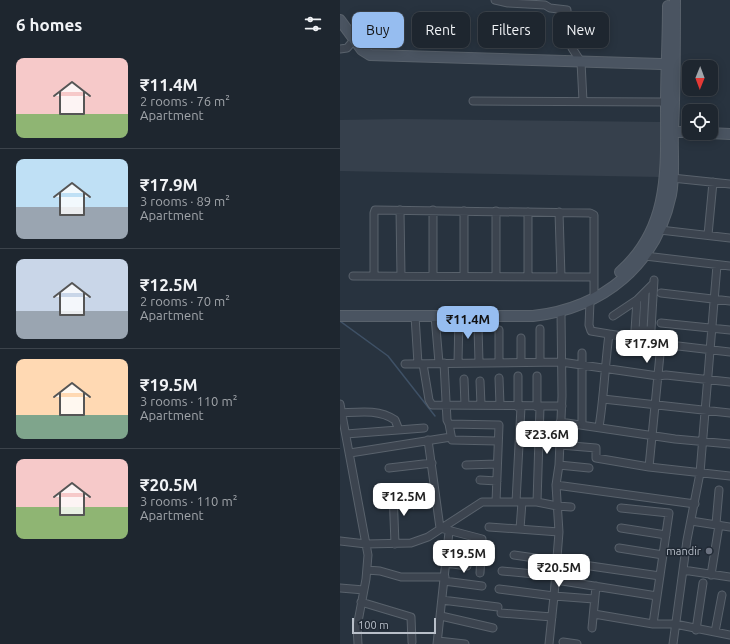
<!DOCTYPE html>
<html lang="en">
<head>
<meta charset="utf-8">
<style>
	body { margin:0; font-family:Ubuntu,sans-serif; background:#262e37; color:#f1f3f6; height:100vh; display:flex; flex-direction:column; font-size:15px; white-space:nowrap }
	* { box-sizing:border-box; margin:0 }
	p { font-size:13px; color:#a1a5aa }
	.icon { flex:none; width:22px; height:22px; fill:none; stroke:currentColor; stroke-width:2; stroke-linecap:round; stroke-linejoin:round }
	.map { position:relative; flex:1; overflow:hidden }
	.details { display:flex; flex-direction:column; background:#1e262f; width:340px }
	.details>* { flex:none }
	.hud { position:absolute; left:12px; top:12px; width:318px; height:36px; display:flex; gap:8px }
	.needle { width:26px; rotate:181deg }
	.controls { position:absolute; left:342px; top:60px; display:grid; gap:8px }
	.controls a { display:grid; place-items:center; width:36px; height:36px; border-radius:8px; background:#1e262f; box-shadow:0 2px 10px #0003,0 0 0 1px #3c434b; font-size:20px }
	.scale { position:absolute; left:12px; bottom:10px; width:84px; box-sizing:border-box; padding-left:4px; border:2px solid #b8bfc9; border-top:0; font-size:11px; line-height:14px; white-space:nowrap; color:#b8bfc9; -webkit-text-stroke:3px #202934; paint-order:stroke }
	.price { position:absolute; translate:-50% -34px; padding:0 9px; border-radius:8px; background:#fff; color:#222; font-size:13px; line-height:26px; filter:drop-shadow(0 1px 2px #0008) }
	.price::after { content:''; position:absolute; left:50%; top:24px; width:12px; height:9px; margin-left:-6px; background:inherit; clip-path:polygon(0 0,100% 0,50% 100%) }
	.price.on { background:#96bdf0; color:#111 }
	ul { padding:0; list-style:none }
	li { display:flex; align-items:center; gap:12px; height:100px; padding:0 16px }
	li+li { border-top:1px solid #3c434b }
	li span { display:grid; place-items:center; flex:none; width:112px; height:80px; border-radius:8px; color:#555 }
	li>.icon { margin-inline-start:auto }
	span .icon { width:48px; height:48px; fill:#fffc; stroke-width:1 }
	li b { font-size:17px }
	h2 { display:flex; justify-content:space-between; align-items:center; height:48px; padding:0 16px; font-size:17px }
	.pill { padding:0 14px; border-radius:8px; background:#1e262f; box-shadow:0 2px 10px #0003,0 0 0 1px #3c434b; font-size:14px; line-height:36px }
	.pill.on { background:#96bdf0; color:#111 }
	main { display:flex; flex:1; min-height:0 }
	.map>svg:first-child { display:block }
	.airport { fill:#36404c }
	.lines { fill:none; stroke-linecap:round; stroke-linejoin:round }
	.stream { stroke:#3f5166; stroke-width:1.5 }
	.street-casing { stroke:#59626c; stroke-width:9 }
	.secondary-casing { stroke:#59626c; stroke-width:12 }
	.street { stroke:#3c444f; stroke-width:7 }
	.secondary { stroke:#4a5461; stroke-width:10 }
	.worship-dot { fill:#6b7280; stroke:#202934; stroke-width:1.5 }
	.labels { text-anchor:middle; stroke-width:3; stroke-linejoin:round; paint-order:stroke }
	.poi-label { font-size:11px; fill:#b8bfc9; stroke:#202934; text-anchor:end }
</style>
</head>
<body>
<main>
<section class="details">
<h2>6 homes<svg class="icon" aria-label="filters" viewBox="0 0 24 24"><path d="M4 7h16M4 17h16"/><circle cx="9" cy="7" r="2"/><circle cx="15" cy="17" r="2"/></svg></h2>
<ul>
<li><span style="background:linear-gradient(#f6c9c9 70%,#8fb573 0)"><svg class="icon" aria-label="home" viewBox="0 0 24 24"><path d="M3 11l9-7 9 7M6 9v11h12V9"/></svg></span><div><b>₹11.4M</b><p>2 rooms · 76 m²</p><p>Apartment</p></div></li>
<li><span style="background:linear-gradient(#bfe0f5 60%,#9aa5b1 0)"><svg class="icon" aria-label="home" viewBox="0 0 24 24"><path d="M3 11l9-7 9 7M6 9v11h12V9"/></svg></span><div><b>₹17.9M</b><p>3 rooms · 89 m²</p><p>Apartment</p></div></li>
<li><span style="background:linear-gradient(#c9d6e8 65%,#9aa5b1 0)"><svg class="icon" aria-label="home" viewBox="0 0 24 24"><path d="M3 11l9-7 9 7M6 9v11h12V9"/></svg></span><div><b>₹12.5M</b><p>2 rooms · 70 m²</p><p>Apartment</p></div></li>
<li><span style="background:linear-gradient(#ffd9b3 70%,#7fa58c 0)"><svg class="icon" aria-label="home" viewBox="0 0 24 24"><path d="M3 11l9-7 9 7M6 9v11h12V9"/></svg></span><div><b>₹19.5M</b><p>3 rooms · 110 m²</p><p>Apartment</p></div></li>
<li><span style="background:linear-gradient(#f6c9c9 60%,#8fb573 0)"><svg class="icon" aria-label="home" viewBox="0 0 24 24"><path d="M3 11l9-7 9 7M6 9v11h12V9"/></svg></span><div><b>₹20.5M</b><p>3 rooms · 110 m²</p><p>Apartment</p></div></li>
</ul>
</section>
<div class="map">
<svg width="390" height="644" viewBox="0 0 390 644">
	<rect width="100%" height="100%" fill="#28333f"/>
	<path class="airport" d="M60,119L321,122V177L0,171V120Z"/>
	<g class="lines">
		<path class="stream" d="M0,321L48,356L95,416"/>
		<defs>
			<path id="street" d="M155,0L168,3L205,5L210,8L227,10L229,37L232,48L241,62L243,101
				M0,49L7,48L14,40
				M133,101L326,102
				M332,178L390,184
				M60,210L61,276
				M156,211V276
				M188,212V276
				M219,212L221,277
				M320,230L390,238
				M368,235L373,182
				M305,256L390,266
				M34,275V213L35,210L250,213L254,215V299
				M13,276L254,277
				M93,276V210
				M124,276V211
				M321,293L390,301
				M297,300L295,330H311
				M250,302L249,325L251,331L269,334
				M221,312L222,396L219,465L216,485L219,532L214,596L254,599
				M75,316L78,364
				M95,316L99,363
				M273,316L297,300L313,284
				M321,323L390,330
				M138,327L139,362
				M200,329V362
				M303,330L305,293
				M181,338V362
				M304,339L311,330L314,280
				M242,353V425
				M159,362V330
				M104,363L107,420L109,424L112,440L157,441
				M118,363L119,316
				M65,364L221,362L318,376L326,375L390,382
				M83,364L89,400L92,405L222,406
				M159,378L160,405
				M124,379L125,405
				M140,381L141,405
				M263,399L390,413
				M0,404L28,555L26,579L17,627L18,644
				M178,407V376
				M197,407V376
				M2,413C19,412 39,409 55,420L59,430
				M220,422L335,439L390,444
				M109,424L159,425L156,502
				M259,427C264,396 265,365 269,334L304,339L321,344L390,352
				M6,434L84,428
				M88,440L100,528L142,539L140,573
				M220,445L256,448V458L309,467L390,476
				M10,453L111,437
				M126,465L157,464
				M219,465L249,468
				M309,467L321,344
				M49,468L92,463
				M140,480L157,481
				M216,485L355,504
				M53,491L55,544
				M176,502L181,407
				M197,502L200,407
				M281,508L329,513L313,624
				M351,521L390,527
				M376,524L379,490
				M149,527L219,532
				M281,528L326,535
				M180,529L182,502
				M0,541L26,544L71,543L88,537L142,502H197L217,506L231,507
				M279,548L323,555
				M174,555L320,576
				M106,563L127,566
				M27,570L40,571L61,577H105
				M343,570L390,577
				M162,571L216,576
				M371,575L379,525
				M216,580L317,596
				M104,581L142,586
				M0,588L24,590
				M159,589L214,596L209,644
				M102,600L158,607
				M21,602L71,617L72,642
				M161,613L212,617
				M254,614L313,624H335L390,635
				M101,616L153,628
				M252,628L256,586
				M356,630L363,583
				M375,632L382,595
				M98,641L125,644
				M223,642L237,644
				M97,644L109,532
				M333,644L347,540L360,473L377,265"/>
			<path id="secondary" d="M0,20L22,50L30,55L321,64
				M328,132H349
				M369,133L390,134
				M280,272C331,227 326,168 326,106C326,72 328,39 328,6
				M0,316H193C264,308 316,265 331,195C335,174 332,152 333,131C335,87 335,44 335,0"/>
		</defs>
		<use href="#street" class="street-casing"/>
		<use href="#secondary" class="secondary-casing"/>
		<use href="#street" class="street"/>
		<use href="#secondary" class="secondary"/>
	</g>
	<circle class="worship-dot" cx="369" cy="551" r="4"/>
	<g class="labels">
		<g class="poi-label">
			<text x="361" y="555">mandir</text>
		</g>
	</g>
</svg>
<div class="controls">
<a><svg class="needle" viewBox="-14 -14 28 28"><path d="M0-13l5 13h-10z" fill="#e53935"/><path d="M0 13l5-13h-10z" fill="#a1a5aa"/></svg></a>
<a><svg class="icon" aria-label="locate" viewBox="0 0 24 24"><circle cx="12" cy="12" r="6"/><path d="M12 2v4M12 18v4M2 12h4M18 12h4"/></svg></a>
</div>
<div class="scale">100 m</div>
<b class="price on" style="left:128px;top:340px">₹11.4M</b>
<b class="price" style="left:307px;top:364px">₹17.9M</b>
<b class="price" style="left:207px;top:455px">₹23.6M</b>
<b class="price" style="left:64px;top:517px">₹12.5M</b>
<b class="price" style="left:124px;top:574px">₹19.5M</b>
<b class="price" style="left:219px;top:588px">₹20.5M</b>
<div class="hud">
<a class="pill on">Buy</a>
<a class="pill">Rent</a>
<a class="pill">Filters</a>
<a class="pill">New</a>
</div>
</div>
</main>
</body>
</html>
